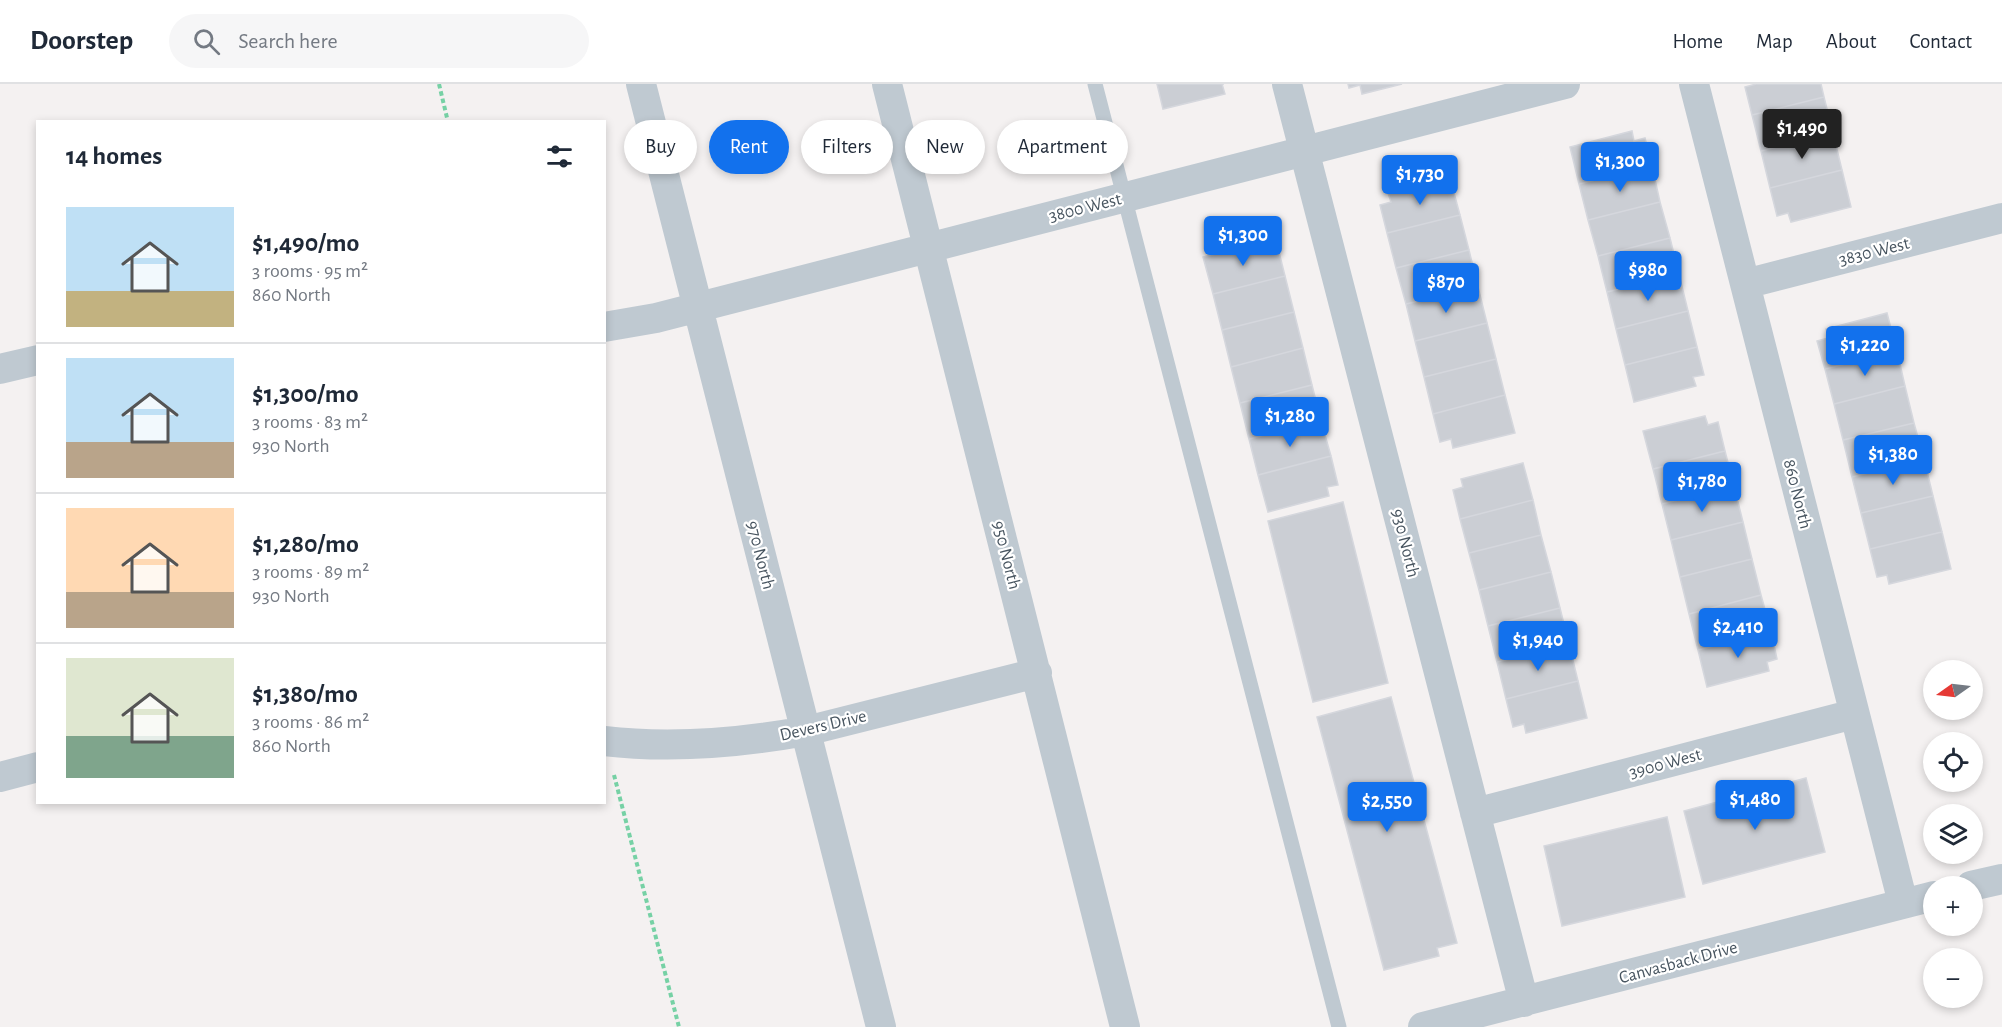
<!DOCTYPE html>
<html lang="en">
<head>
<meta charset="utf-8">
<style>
	body { margin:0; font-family:"Alegreya Sans",sans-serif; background:#f6f6f7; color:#1f2937; height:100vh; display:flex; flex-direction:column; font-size:22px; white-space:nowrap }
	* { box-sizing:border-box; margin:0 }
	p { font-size:20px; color:#747a83 }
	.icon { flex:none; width:33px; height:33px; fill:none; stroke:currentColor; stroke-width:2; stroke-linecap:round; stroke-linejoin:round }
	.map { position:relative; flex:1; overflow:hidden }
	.sheet { position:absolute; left:36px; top:36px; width:570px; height:684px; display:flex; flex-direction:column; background:#fff; border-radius:0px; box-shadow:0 3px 9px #0003 }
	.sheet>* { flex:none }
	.banner { position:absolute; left:624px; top:36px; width:570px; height:54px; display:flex; gap:12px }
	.needle { width:39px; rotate:256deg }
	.controls { position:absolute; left:1923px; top:576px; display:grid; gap:12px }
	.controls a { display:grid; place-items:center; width:60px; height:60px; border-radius:50%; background:#fff; box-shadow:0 3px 9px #0003; font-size:30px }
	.price { position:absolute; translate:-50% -51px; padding:0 14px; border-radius:6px; background:#1271ed; color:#fff; font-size:20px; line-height:39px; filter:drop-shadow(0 2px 3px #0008) }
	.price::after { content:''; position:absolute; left:50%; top:36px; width:18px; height:14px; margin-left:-9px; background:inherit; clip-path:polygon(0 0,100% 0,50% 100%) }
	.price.selected { background:#222; color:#fff }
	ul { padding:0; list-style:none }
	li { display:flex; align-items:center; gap:18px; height:150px; padding:0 30px }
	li+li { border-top:2px solid #e0e1e3 }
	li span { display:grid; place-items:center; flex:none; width:168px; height:120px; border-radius:0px; color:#555 }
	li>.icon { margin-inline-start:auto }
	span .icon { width:72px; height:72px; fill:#fffc; stroke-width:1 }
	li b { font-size:26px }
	h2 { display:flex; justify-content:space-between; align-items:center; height:72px; padding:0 30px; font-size:26px }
	.pill { padding:0 21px; border-radius:27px; background:#fff; box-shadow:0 3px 9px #0003; font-size:21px; line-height:54px }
	.pill.selected { background:#1271ed; color:#fff }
	header { display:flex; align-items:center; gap:36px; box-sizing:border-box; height:84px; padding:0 30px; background:#fff; border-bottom:2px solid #e0e1e3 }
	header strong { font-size:28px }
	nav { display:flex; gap:33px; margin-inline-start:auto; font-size:21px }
	.search { width:420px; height:54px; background:#f6f6f7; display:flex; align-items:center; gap:15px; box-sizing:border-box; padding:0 21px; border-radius:33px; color:#747a83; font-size:22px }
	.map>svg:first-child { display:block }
	.building { fill:#cbced4; stroke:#d5d7dd; stroke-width:1.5 }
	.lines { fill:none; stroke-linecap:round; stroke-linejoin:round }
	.path { stroke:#76d1a5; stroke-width:4; stroke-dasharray:4.5 3; stroke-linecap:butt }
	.service { stroke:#bfc9d1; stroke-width:15 }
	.minor { stroke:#bfc9d1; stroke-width:30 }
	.labels { text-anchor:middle; stroke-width:4.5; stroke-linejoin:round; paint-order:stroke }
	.street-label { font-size:18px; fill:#485560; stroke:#fff }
</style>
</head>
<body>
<header>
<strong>Doorstep</strong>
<div class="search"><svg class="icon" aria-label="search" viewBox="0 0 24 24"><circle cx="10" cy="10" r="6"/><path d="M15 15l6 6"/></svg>Search here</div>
<nav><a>Home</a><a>Map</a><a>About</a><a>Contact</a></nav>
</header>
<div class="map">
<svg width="2002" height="943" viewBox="0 0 2002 943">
	<rect width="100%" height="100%" fill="#f4f1f1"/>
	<path class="building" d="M1157,0H1224H1222L1225,10L1163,25Z
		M1348,0H1402L1362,10L1360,1L1349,4Z
		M1756,0H1821L1824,13L1752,31L1745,3Z
		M1824,13L1833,49L1761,67L1752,31Z
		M1632,47L1634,57L1645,54L1652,82L1579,100L1570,63Z
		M1833,49L1842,86L1770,104L1761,67Z
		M1652,82L1660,118L1588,136L1579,100Z
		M1842,86L1851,123L1791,138L1788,129L1777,132L1770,104Z
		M1450,94L1460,131L1387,149L1380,121L1391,118L1388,109Z
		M1660,118L1670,154L1598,172L1588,136Z
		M1460,131L1469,166L1396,184L1387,149Z
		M1670,154L1679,190L1607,208L1598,172Z
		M1265,158L1267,167L1278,164L1285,192L1213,210L1203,173Z
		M1469,166L1478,203L1406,220L1396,184Z
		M1679,190L1688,227L1616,245L1607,208Z
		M1285,192L1294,228L1222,246L1213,210Z
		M1478,203L1487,239L1415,257L1406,220Z
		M1688,227L1697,263L1625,281L1616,245Z
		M1294,228L1303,264L1231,283L1222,246Z
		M1887,229L1897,267L1825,285L1817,257L1828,254L1826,245Z
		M1487,239L1496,275L1424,293L1415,257Z
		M1697,263L1704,291L1693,293L1696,302L1634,318L1625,281Z
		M1303,264L1312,301L1240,319L1231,283Z
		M1897,267L1905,302L1834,320L1825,285Z
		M1496,275L1505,311L1433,330L1424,293Z
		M1312,301L1321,337L1249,355L1240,319Z
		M1905,302L1914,339L1843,356L1834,320Z
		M1505,311L1515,349L1453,364L1451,355L1440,358L1433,330Z
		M1705,332L1708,341L1718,338L1725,367L1653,385L1643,347Z
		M1321,337L1331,372L1258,391L1249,355Z
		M1914,339L1924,375L1852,393L1843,356Z
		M1725,367L1734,402L1662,420L1653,385Z
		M1331,372L1338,401L1327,403L1329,412L1268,428L1258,391Z
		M1924,375L1933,412L1861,429L1852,393Z
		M1523,379L1533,416L1460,435L1453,406L1463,403L1461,395Z
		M1734,402L1743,438L1671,456L1662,420Z
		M1933,412L1942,448L1870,465L1861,429Z
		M1533,416L1541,451L1469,469L1460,435Z
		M1343,418L1388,599L1313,618L1268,437Z
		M1743,438L1752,475L1680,493L1671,456Z
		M1942,448L1951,485L1889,500L1887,491L1877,493L1870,465Z
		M1541,451L1551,488L1479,506L1469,469Z
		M1752,475L1761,511L1689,530L1680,493Z
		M1551,488L1560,524L1488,542L1479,506Z
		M1761,511L1771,547L1698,566L1689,530Z
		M1560,524L1569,560L1497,578L1488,542Z
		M1771,547L1777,575L1767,578L1769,587L1707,603L1698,566Z
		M1569,560L1578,597L1506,615L1497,578Z
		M1578,597L1587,634L1526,649L1524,640L1513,643L1506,615Z
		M1391,613L1457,859L1437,864L1439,872L1384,886L1317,633Z
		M1806,694L1825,768L1703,800L1684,727Z
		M1667,733L1685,813L1562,842L1544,762Z"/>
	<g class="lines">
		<path class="path" d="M439,0L448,38
			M614,691L679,943"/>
		<path class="service" d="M1095,0L1339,943"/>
		<path class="minor" d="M641,0L881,943
			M887,0L1125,943
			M1287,0L1524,918
			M1694,0L1903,819
			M1745,200L2002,134
			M604,243L656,234L1565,0
			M0,285L38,276
			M604,657C672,665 740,659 806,647L1037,589
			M0,693L38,683
			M1475,729L1854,630
			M1971,802L2002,795
			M1423,943L1934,812"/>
	</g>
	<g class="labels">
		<g class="street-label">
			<text transform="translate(1085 123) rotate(-14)" y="6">3800 West</text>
			<text transform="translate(1874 167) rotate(-14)" y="6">3830 West</text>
			<text transform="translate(1798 410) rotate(76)" y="6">860 North</text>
			<text transform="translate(1406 459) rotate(76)" y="6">930 North</text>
			<text transform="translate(761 471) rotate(76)" y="6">970 North</text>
			<text transform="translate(1007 471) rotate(76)" y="6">950 North</text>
			<text transform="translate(823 641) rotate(-13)" y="6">Devers Drive</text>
			<text transform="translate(1665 679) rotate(-15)" y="6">3900 West</text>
			<text transform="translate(1678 878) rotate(-15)" y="6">Canvasback Drive</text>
		</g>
	</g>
</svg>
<div class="controls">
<a><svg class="needle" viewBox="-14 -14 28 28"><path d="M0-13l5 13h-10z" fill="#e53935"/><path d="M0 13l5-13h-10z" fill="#747a83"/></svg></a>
<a><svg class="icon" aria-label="locate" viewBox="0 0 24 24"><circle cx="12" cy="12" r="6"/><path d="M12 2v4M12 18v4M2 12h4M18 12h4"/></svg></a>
<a><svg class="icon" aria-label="layers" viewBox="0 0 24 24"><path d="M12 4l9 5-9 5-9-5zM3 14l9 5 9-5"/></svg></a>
<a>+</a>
<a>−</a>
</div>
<b class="price selected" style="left:1802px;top:76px">$1,490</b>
<b class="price" style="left:1620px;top:109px">$1,300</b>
<b class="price" style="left:1420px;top:122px">$1,730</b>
<b class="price" style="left:1243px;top:183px">$1,300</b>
<b class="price" style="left:1648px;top:218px">$980</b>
<b class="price" style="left:1446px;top:230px">$870</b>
<b class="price" style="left:1865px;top:293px">$1,220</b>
<b class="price" style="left:1290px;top:364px">$1,280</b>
<b class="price" style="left:1893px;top:402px">$1,380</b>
<b class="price" style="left:1702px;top:429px">$1,780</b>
<b class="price" style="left:1738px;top:575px">$2,410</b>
<b class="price" style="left:1538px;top:588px">$1,940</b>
<b class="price" style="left:1755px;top:747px">$1,480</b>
<b class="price" style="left:1387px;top:749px">$2,550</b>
<div class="banner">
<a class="pill">Buy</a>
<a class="pill selected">Rent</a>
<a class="pill">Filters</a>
<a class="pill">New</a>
<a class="pill">Apartment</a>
</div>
<section class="sheet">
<h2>14 homes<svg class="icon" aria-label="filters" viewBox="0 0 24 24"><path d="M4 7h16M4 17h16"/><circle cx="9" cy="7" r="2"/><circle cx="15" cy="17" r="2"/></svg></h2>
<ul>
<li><span style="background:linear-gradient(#bfe0f5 70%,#c2b280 0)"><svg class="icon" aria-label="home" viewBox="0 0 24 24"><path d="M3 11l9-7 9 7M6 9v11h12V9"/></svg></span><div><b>$1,490/mo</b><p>3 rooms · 95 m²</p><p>860 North</p></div></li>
<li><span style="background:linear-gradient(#bfe0f5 70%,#b9a48a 0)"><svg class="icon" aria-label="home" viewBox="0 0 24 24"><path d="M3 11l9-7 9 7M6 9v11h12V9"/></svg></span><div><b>$1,300/mo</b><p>3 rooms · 83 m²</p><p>930 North</p></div></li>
<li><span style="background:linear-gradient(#ffd9b3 70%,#b9a48a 0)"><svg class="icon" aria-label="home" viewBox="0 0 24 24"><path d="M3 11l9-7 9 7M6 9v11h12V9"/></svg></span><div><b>$1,280/mo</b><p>3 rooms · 89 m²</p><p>930 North</p></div></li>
<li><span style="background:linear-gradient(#dfe7d0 65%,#7fa58c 0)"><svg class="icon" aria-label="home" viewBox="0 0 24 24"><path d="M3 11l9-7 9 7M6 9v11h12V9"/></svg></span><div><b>$1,380/mo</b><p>3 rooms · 86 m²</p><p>860 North</p></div></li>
</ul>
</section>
</div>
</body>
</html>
